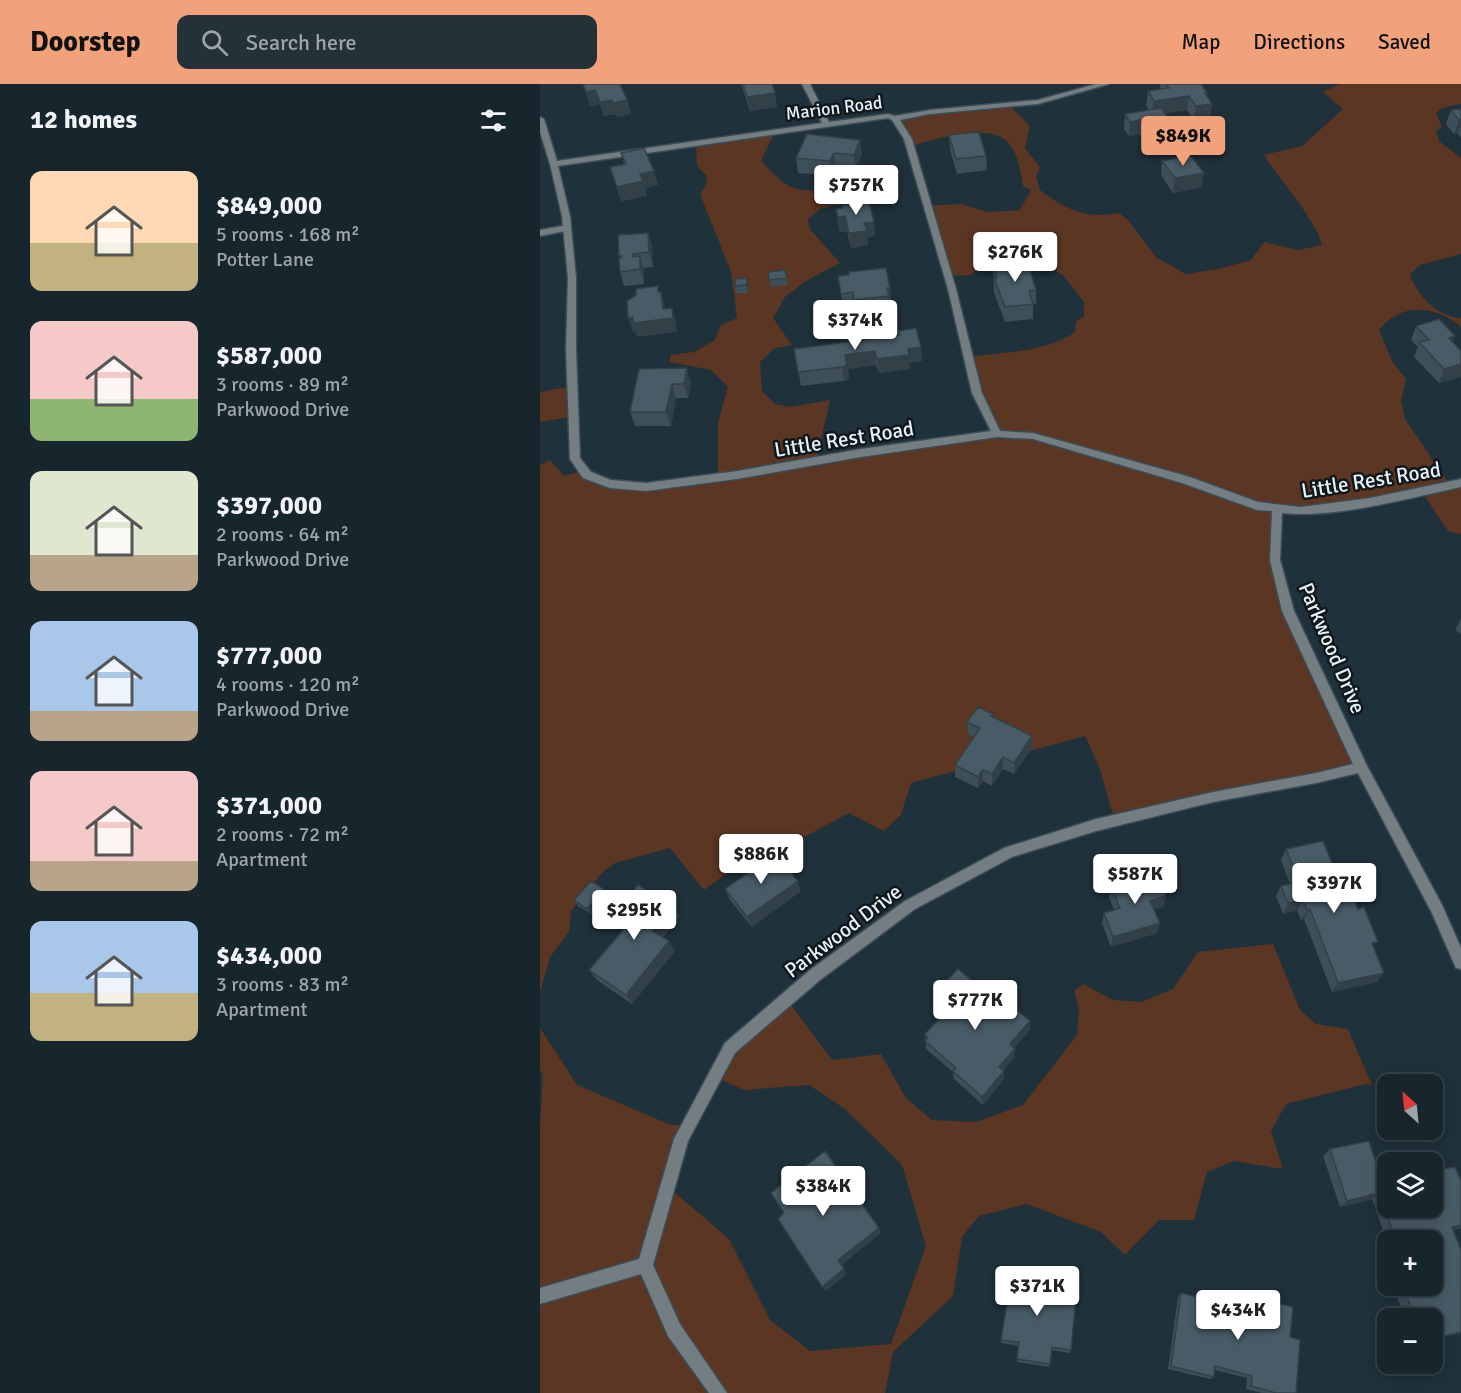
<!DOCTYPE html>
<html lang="en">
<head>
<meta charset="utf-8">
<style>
	body { margin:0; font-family:Signika,sans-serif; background:#243138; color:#f1f3f6; height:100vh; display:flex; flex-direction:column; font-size:22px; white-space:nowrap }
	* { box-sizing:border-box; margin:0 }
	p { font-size:20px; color:#9ea5a9 }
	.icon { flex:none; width:33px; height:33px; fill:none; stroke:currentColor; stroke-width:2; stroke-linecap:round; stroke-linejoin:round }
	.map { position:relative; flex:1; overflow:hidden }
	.panel { display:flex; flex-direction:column; background:#17252c; width:540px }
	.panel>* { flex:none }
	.needle { width:39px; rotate:333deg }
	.fabs { position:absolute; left:837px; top:990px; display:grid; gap:12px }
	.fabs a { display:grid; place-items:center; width:66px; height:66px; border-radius:12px; background:#17252c; box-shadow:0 3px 15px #0003,0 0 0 2px #364248; font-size:30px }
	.price { position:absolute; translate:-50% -51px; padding:0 14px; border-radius:6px; background:#fff; color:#222; font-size:20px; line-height:39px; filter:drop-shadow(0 2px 3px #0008) }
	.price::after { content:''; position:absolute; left:50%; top:36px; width:18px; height:14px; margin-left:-9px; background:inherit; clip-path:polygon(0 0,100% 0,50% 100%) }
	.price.on { background:#f1a27b; color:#111 }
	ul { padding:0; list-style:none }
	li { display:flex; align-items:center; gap:18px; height:150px; padding:0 30px }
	li span { display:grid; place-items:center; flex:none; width:168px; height:120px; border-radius:12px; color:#555 }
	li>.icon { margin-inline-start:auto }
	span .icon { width:72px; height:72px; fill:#fffc; stroke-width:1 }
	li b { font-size:26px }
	h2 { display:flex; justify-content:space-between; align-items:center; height:72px; padding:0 30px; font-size:26px }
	header { display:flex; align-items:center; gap:36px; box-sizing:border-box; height:84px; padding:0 30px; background:#f1a27b; color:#111 }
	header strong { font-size:28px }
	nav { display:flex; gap:33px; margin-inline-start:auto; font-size:21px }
	.search { width:420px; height:54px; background:#243138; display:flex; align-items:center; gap:15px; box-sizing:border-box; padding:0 21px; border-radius:12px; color:#9ea5a9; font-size:22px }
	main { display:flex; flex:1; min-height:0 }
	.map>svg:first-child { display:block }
	.green { fill:#5b3623 }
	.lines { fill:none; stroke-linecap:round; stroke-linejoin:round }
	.service-casing { stroke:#3b4c56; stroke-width:3 }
	.minor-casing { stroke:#3b4c56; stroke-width:3 }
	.service { fill:#747d82; fill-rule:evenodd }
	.minor { fill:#747d82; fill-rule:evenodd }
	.wall { fill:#3e4f59 }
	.shaded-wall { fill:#324048 }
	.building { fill:#485c67; stroke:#324048; stroke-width:1.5 }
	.labels { text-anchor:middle; stroke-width:5; stroke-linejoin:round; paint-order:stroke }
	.far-street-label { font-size:18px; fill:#e7f3f9; stroke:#10181c }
	.street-label { font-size:21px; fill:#e7f3f9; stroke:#10181c }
</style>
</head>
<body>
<header>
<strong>Doorstep</strong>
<div class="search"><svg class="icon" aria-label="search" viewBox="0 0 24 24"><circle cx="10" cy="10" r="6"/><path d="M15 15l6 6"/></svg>Search here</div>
<nav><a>Map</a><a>Directions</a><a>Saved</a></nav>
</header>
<main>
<section class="panel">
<h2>12 homes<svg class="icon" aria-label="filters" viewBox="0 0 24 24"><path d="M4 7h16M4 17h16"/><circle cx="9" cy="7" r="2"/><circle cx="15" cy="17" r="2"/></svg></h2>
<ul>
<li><span style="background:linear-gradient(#ffd9b3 60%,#c2b280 0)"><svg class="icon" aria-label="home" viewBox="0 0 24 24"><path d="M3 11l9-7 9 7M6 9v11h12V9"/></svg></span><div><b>$849,000</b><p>5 rooms · 168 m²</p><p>Potter Lane</p></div></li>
<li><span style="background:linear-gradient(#f6c9c9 65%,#8fb573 0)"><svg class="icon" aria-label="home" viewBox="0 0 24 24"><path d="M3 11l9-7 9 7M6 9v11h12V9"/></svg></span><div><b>$587,000</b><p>3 rooms · 89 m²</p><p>Parkwood Drive</p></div></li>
<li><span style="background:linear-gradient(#dfe7d0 70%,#b9a48a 0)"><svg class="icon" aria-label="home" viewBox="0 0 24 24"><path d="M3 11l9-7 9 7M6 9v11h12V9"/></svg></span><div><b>$397,000</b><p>2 rooms · 64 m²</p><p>Parkwood Drive</p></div></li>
<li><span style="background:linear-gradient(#a9c7e8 75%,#b9a48a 0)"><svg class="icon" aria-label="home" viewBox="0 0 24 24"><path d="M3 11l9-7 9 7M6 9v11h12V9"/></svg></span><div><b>$777,000</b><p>4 rooms · 120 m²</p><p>Parkwood Drive</p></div></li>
<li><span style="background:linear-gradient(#f6c9c9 75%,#b9a48a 0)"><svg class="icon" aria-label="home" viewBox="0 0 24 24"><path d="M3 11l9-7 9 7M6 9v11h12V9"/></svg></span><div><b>$371,000</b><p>2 rooms · 72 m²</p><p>Apartment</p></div></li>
<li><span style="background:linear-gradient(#a9c7e8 60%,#c2b280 0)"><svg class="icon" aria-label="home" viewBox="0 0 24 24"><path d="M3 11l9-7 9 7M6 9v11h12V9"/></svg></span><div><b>$434,000</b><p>3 rooms · 83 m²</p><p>Apartment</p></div></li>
</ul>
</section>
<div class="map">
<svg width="921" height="1309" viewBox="0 0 921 1309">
	<rect width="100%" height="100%" fill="#1f313b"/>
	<path class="green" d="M800,0H921V20L902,24L896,29L902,43L896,47L899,57L921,74V170L880,181L870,190C876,211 898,233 921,234V243C895,221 861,218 839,246L853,279L866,295L861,317L865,335L908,398L921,395V450L908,447L882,408L780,424H741L732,476L815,682L574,735L560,685L545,652L371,699L361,731L344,747L309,729L264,753L236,754L164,806L130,764L75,779L63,788L31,827L29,848L10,873L0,908V381L10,376L24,392L41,387L64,397L104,402L178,390V338L188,303L171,286L129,278L131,271L154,268L175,256L181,241L197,234L191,188L160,110L166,101L167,92L157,82L156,59L235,48L221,77C252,110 254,107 298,106L308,119L280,125L268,135L269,144L300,179L266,197L245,213L233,234L252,261L235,264L220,278L222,307L235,320L250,323L290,316L277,373L448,350L452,345L428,273C464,268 505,269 535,248L536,237L544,233V218L524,192L491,172L447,178L431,191L408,192L387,122L421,120L448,128L480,126L491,106L483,102C481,88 477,63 464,55C442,40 394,56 371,62L354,34L468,20L490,42L485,64L500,83L496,93L500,106C527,126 544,135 579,129L588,136L616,173L646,190L678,185L711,176L724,158L758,166L782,161C775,134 740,97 724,71L762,62L803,25L783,8Z
		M27,303L30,309L29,333L0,338V308Z
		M733,860L760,926L776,940L808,945L832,1001L826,1000L746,1020L731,1047L743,1085L694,1077L667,1088L654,1136H619L585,1171L561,1148L487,1120L439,1132L422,1153L413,1212L353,1268L345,1309H0V1041L3,991L0,986V944L37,1001L131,1041H140L125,1100L189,1155L230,1236L270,1267L351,1260L386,1162L362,1081L305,1025L269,1001L204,1006L171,991L248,917L292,976L341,970L365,1013L392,1036L436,1038L483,1021L537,951L539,924L534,907L543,900L573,916L601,918L633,905L658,868Z"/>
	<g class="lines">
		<defs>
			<path id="service" d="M27,141L31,144L30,146L0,152V146Z"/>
			<path id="minor" d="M262,0H270L289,38L348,30L355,32L390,26L498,16L556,0H569L498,20L390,30L360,36L372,55L416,205L442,309L460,347L493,349L650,393L718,418L761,423L830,414L921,395V403C868,414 795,435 742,429L740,476L754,527L826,680L902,821L921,864V885L916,884L892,829L818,689L776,699L673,718L556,747L472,773L375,825L280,896L195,969L148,1057L113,1181L140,1240L187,1309H169L128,1252L101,1190L0,1220V1204L99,1175L134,1055L185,959L270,886L365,817L464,764L556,735L673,708L776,689L813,680L742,527L730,476L732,427L717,426L642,399L493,355L457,353L321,373L197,395L106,407L70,404L43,394L30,375L26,265L28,194L22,132L10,80L0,48V33L4,35L17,77L282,39ZM348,34L352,36L364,55L408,205L432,309L451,347L321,365L197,387L106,399L71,396L51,388L40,374L36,265V194L30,132L18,82Z"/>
		</defs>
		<use href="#service" class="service-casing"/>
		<use href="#minor" class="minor-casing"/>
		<use href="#service" class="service"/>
		<use href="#minor" class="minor"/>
	</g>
	<path class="wall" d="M43,0L87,16L91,30L77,33L76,30L64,32L60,20L50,22Z
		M201,0H232L237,23L210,27Z
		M620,0H661L667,9V12L672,20L670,34L654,36L647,26L625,29L628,51L602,55L599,50L589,52L584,45L585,30L609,26L606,22L608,7L620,6Z
		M921,25V53L918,50H914L906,40L911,26Z
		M267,50L322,70L316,85L296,83L292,92L258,89L256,74Z
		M409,51L446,72L447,86L417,90L410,66Z
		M81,69L114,87L118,101L105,104L107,112L81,117L70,83L84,80Z
		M622,77L662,103L633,109L621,91Z
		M296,125L334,138L335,152L327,153L328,161L311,164L307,147L300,148Z
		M108,149L112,163L113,183L103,184L104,200L84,202L80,188Z
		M453,180L496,206V220L493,221V235L465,238L454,209Z
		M245,186L248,201L231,203L228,188Z
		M298,192L350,204L351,218L349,219L350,226L316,230L314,222L303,224Z
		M195,202H209L208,209H196Z
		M876,242L913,258L921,267V293L899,299L874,273L878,263L871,256Z
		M358,247L381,263L382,277L369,279L370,285L339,289L336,281L308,285L309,295L304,297L261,302L254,265L359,251Z
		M99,285L151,299L148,314H136L131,342H95L90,328Z
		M921,535V550L915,546Z
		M453,630V633L492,664L474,690L463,685L452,702L443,697L438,704L415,693V681L434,653L428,650L427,638Z
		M746,765L807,816L834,864L837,898L792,908L764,835L761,836L757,826L743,830L736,812L741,802L750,800L741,776Z
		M571,802L626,812L623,823L614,825L620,839L617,849L571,863L562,839L564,829L574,826L569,813Z
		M185,805L261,807L212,843L190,816Z
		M68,810L51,830L38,822L34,816Z
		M134,823L139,833L123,853L129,857L135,867L92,920L57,896L49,886L87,842L82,838L75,828Z
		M394,910L490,946L474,964L475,973L463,986L464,987V995L443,1021L414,995L413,988L386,965L385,950L397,937L396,930L402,925L395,919Z
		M829,1057L848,1124L921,1097V1144L913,1146L921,1249L892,1256V1234H865L853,1202H892V1156H848V1160L832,1115L800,1123L783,1072L790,1065Z
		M848,1172V1185L844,1174Z
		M505,1209L531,1266L529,1269L511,1266L509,1283L477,1278L479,1262L461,1259V1256Z
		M641,1209L676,1217L680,1213L715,1223V1219L721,1215L750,1253L756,1309H722L706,1305L707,1294L675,1286L674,1293L670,1295L628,1285L638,1213Z"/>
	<path class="shaded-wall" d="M55,6L60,20L50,22L46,8Z
		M235,9L237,23L210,27L207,13Z
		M665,9H667L665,21L672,20L670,34L654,36L656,22Z
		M649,12L647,26L612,31L614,17Z
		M72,16L76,30L64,32L60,18Z
		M87,16L91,30L77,33L73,19Z
		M600,36L599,50L589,52L590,38Z
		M630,36L628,51L602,55L603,41Z
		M919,36H921V41L918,50H914Z
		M320,56L322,70L316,85L314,71Z
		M294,69L296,83L292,92L290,77Z
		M114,87L118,101L105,104L107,112L81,117L77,103L100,90Z
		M664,89L662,103L633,109L635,94Z
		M305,132L307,147L300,148L298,133Z
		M334,138L335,152L327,153L328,161L311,164L309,149L324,139Z
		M108,149L112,163L113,183L109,168Z
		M100,172L104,187V200L100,185Z
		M207,194L209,202L208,209L206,201Z
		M118,202L122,215L121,208L125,223L126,235L132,224L136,238L137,248L97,253L96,248H93L88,234L93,233L118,208Z
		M347,204H350L351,218L349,219Z
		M915,252L910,266L909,254Z
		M381,263L382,277L369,279L370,285L339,289L337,275L368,265Z
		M335,267L336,281L308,285L309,295L304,297L302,283L305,271Z
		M921,280V293L899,299L904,285Z
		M147,284L151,299L148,314L144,300Z
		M132,300L136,314L131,342L126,328Z
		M492,652V664L474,690V679Z
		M463,673V685L452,702V690Z
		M443,686V697L438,704V693Z
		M258,797L261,807L212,843L207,833Z
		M64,805L68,810L51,830L47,825Z
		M626,812L623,823L608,827L610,817Z
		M763,816L757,826L743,830L748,819Z
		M134,823L139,833L119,857L113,847Z
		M770,825L764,835L761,836L767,826Z
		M620,839L617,849L571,863L573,853Z
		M129,857L135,867L92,920L86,911Z
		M844,889L837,898L792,908L798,899Z
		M490,937V946L470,969V960Z
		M475,965V973L459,991V983Z
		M464,987V995L443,1021L442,1013Z
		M839,1109L832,1115L800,1123L807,1117Z
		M921,1141V1144L903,1149L912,1143Z
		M339,1144L341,1149L302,1181L307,1190L286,1207L282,1203L298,1176Z
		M921,1248V1249L892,1256V1255Z"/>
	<path class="building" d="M43,0H80L87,16L73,19L72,16L60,18L55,6L46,8Z
		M203,0H232L235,9L207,13Z
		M626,0H661L667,9H665L672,20L656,22L649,12L614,17L608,7L629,4Z
		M621,24L630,36L603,41L600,36L590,38L585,30Z
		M921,25V36H919L911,26Z
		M439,48L446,72L416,75L409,51Z
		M267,50L320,56L314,71L294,69L290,77L256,74Z
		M104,64L114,87L100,90L103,97L77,103L70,83L86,80L81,69Z
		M650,71L664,89L635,94L622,77Z
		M329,118L334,138L324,139L327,147L309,149L305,132L298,133L296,125L303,124L302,121Z
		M108,149L109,168L93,170V173L100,172V185L80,188L79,175L82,172H79L78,151Z
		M487,176L496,206L489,207L493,220L465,223L454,194H457L453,180Z
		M346,184L350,204H347L349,212L314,216L313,208L301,210L298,192L309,191V188Z
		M245,186L247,194L229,196L228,188Z
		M207,194L206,201L195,202V195Z
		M118,202V208H121L123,225L132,224L133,234L93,239V233L88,234L87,217L96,211V205Z
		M899,235L915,252L909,254L921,267V280L904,285L879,258L889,256L876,242Z
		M376,244L381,263L368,265L369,271L337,275L335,267L305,271L307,281L302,283L258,288L254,265L359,251L358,247Z
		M147,284L144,300H132L126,328H90L99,285Z
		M438,623L453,630L451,632L492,652L474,679L463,673L452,690L443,686L438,693L415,681L440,644L427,638Z
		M783,757L807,816L814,815L818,825L824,823L838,858L832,859L844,889L798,899L770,825L767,826L763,816L748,819L741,802L759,798L746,765Z
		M235,770L258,797L207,833L185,805Z
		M616,789L626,812L610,817L620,839L573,853L564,829L580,824L571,802Z
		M51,797L64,805L47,825L34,816Z
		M98,801L134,823L113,847L129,857L86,911L49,886L90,838L75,828Z
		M418,885L449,911L453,906L490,937L470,960L475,965L459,983L464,987L442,1013L413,987L416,984L385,957L388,954L385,950L400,934L396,930L406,920L394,910Z
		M829,1057L837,1082L848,1079V1124H892V1087L915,1083L921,1097V1141L912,1143L921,1166V1248L892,1255V1234H875L863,1202H892V1156H856L839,1109L807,1117L790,1065Z
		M285,1067L339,1144L298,1176L304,1185L282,1203L238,1135L244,1129L231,1109Z
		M865,1075L867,1078H851Z
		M473,1182L508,1187L505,1209L536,1213L531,1266L512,1263L510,1280L477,1275L479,1258L461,1256Z
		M641,1209L679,1218L680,1213L720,1224L721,1215L753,1223L750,1253L760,1256L756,1309H736L711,1302L712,1292L675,1282L674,1293L631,1282Z"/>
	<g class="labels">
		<g class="far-street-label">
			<text transform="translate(294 24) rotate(-7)" y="6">Marion Road</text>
		</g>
		<g class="street-label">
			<text transform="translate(304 355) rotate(-9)" y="7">Little Rest Road</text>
			<text transform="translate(831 396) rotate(-9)" y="7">Little Rest Road</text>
			<text transform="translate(792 564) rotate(67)" y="7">Parkwood Drive</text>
			<text transform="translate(303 847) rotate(-37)" y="7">Parkwood Drive</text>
		</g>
	</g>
</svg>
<div class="fabs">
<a><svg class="needle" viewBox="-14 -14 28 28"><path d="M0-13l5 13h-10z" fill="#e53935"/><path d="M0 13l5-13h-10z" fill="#9ea5a9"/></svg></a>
<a><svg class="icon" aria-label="layers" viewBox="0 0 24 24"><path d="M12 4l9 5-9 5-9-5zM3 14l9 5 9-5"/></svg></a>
<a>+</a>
<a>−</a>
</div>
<b class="price on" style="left:643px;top:83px">$849K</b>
<b class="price" style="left:316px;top:132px">$757K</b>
<b class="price" style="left:475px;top:199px">$276K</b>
<b class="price" style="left:315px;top:267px">$374K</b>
<b class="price" style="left:221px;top:801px">$886K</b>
<b class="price" style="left:595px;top:821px">$587K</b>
<b class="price" style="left:794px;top:830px">$397K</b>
<b class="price" style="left:94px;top:857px">$295K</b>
<b class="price" style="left:435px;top:947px">$777K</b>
<b class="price" style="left:283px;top:1133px">$384K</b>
<b class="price" style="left:497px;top:1233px">$371K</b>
<b class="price" style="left:698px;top:1257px">$434K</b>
</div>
</main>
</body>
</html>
